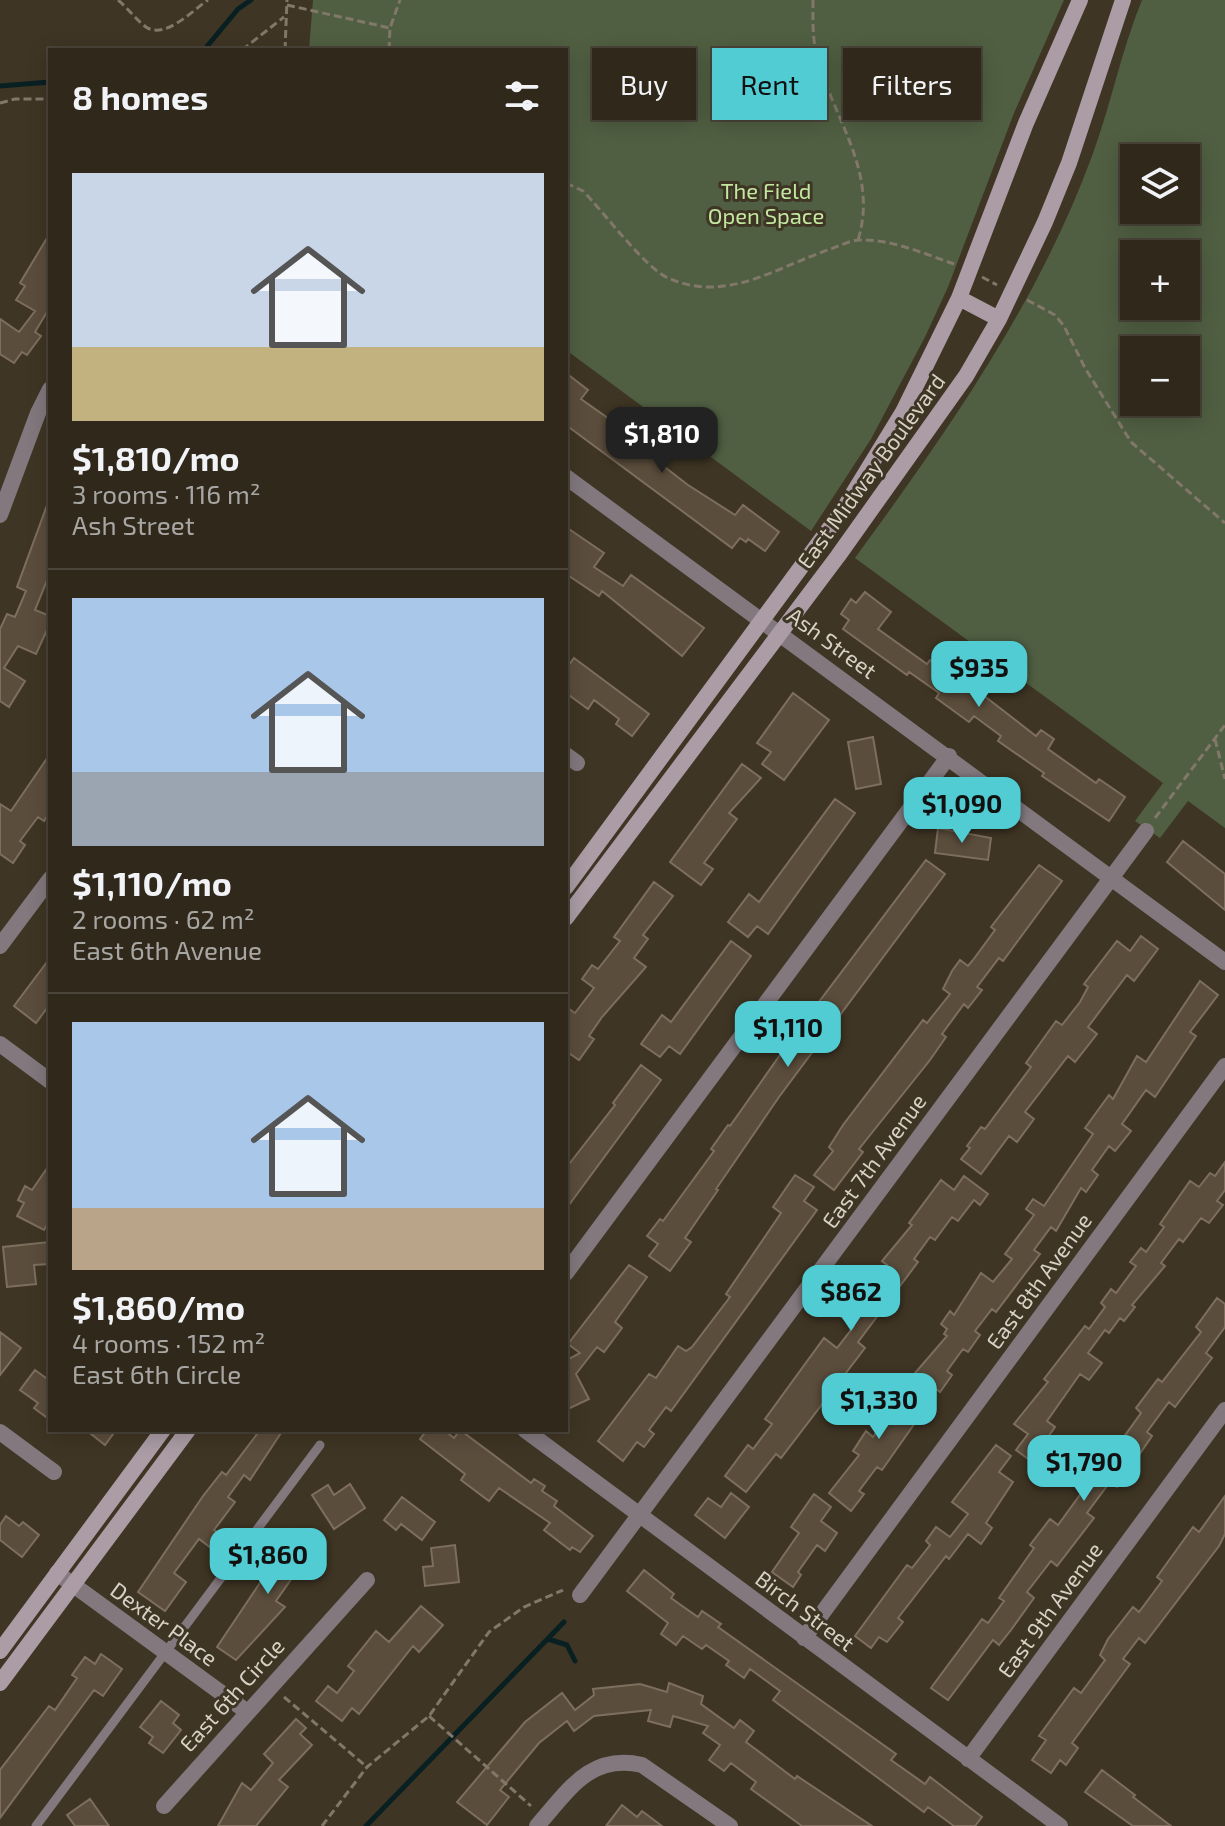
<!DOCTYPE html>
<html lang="en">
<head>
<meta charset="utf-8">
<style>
	body { margin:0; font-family:"Exo 2",sans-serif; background:#373024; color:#f1f3f6; height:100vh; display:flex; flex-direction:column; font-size:30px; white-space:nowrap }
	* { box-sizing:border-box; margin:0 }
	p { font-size:26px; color:#a7a6a3 }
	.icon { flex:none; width:44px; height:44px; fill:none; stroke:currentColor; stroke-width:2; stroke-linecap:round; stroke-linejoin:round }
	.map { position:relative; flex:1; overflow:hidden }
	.side { position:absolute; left:48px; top:48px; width:520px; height:1384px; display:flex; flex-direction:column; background:#2f281b; border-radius:0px; box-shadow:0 4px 20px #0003,0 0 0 2px #4a443a }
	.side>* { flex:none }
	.hud { position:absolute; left:592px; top:48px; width:512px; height:72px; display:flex; gap:16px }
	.tools { position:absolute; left:1120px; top:144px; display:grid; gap:16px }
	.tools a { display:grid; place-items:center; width:80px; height:80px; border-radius:0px; background:#2f281b; box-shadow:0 4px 20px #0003,0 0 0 2px #4a443a; font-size:40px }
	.price { position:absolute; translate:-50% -68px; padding:0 18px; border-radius:16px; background:#51ccd3; color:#111; font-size:26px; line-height:52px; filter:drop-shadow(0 2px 4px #0008) }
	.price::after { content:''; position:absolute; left:50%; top:48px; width:24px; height:18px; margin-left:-12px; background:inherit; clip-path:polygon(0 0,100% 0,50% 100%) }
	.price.active { background:#222; color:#fff }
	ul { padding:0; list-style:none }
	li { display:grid; align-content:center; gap:16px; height:424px; padding:0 24px }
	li+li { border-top:2px solid #4a443a }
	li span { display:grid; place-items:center; height:248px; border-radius:0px; color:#555 }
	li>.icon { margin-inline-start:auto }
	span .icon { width:144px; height:144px; fill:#fffc; stroke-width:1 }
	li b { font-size:34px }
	h2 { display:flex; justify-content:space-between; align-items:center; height:96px; padding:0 24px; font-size:34px }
	.tag { padding:0 28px; border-radius:0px; background:#2f281b; box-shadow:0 4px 20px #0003,0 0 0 2px #4a443a; font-size:28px; line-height:72px }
	.tag.active { background:#51ccd3; color:#111 }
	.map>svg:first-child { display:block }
	.green { fill:#505f42; fill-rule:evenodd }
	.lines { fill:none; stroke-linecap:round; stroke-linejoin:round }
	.stream { stroke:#092022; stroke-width:5 }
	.building { fill:#5b4d3c; stroke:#7d6e5d; stroke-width:2 }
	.path { stroke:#81786a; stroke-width:3; stroke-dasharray:8 4; stroke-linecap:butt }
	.service { stroke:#82787d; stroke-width:9 }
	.minor { stroke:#82787d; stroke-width:16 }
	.secondary { stroke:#ab9ca5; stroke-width:16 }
	.labels { text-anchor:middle; stroke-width:6; stroke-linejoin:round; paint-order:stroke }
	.park-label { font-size:22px; fill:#c2e7a1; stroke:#3f3524 }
	.street-label { font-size:22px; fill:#d7d1c6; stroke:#3f3524 }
</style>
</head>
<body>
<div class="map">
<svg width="1225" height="1826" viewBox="0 0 1225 1826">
	<rect width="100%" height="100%" fill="#3f3524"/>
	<path class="green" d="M313,0H1064L1014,113L948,287L925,337L871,439L811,531L566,350V50H309Z
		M1142,0H1225V828L1188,801L1160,838L1135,821L1163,783L855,558C947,432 1038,303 1092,156C1111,105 1121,51 1142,0ZM1134,158H1186V210H1134ZM1134,254H1186V306H1134ZM1134,350H1186V402H1134Z"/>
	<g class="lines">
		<path class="stream" d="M204,50L238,9L251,0
			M0,86L50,82
			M548,1639L567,1645L575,1661
			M366,1826L564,1622"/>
	</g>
	<path class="building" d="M50,233V307L35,332L41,336L27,355L22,352L14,363L0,354V319L19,332L35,311L16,300L25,286L20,283Z
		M566,373L588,390L581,399L629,433L626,437L688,485L735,515L743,505L779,532L765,551L748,539L746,542L740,538L732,548L566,425Z
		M50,497V573L35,610L50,616V631L47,630L36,654L18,646L4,668L25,681L9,707L0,701V629L7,614L15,617L26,591L17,587Z
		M566,527L604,553L594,567L623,586L631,575L704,628L682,656L602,591L599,596L566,574Z
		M865,592L891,612L878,629L927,664L930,660L974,688L1036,736L1041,730L1054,739L1048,749L1096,783L1099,779L1125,797L1109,821L1042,776L1044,773L998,741L1001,736L974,716L969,722L936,698L939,693L909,672L907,675L843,629L849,620L841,614L851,599L856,603Z
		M574,658L649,714L632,736L616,724L619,719L594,700L588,709L566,693V669Z
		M793,693L829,720L784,780L762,764L771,752L757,743Z
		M873,737L881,784L856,789L848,742Z
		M50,754V812L44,821L38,817L20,841L25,845L13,863L0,854V804L11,811Z
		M742,764L761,778L729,813L737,819L704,863L713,869L701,885L670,862Z
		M835,799L855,813L768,934L757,926L748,937L728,922L749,894L759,902Z
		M938,828L991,838L988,860L935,853Z
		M1183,841L1225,874V910L1167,862Z
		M926,860L945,874L779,1097L716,1189L718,1190L685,1238L691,1242L670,1271L649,1256L658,1244L647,1236L660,1219L663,1221L714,1151L711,1149L728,1125L730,1126L794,1035Z
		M1039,865L1062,881L1003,961L999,958L977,987L982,990L968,1008L964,1004L942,1034L946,1037L930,1060L859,1149L863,1152L834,1190L814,1175L833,1151L829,1147L843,1125L923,1020L927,1023L950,994L943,989L952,971L960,960L968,966L973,960L995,930L991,927Z
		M654,882L673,896L643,935L648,939L634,958L646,967L602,1017L589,1036L594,1039L579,1060L566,1051V1007L575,1013L594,988L582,979L592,965L598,969L620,941L614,937Z
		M1141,936L1158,949L1134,981L1127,975L1088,1027L1097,1034L1075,1062L1068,1056L1025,1112L1034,1119L1017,1142L1009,1136L981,1174L961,1159L970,1148L967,1146L981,1127L985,1129L1031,1067L1026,1063L1056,1021L1062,1025L1080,1002L1088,987L1084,984L1117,941L1130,951Z
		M731,941L751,956L680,1054L669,1046L660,1057L641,1044L662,1015L671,1022Z
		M50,958V1004L36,1023L14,1006Z
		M1200,981L1218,995L1190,1032L1196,1036L1155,1097L1146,1090L1122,1124L1131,1131L1115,1151L1109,1146L1092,1170L1098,1175L1086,1192L1081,1188L1056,1231L1051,1227L1034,1250L1040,1254L996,1312L992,1309L975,1331L980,1335L968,1352L963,1349L947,1371L952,1375L940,1392L915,1373L947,1336L944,1334L947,1329L941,1324L950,1311L954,1315L981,1273L993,1282L1012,1259L1005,1254L1034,1215L1026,1209L1033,1199L1044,1206L1093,1134L1085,1128L1109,1095L1113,1099L1137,1056L1146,1062Z
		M641,1065L661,1080L566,1209V1168L615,1105L613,1103Z
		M1225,1162V1190L1217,1201L1223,1205L1209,1223L1201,1218L1183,1242L1179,1239L1161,1263L1165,1266L1132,1305L1135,1307L1124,1321L1120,1318L1109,1333L1105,1330L1088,1353L1102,1363L1089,1380L1080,1374L1047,1421L1055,1427L1031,1461L1016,1450L1028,1434L1014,1424L1048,1382L1044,1379L1085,1326L1089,1329L1105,1307L1101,1303L1111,1289L1116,1293L1136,1266L1130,1262L1141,1248L1146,1252L1164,1227L1160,1224L1190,1181L1199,1187L1210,1173L1215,1176Z
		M50,1164V1220L44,1230L17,1216L24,1203L18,1200L25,1186L32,1190Z
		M795,1175L814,1187L804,1201L817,1210L671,1411L666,1407L649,1430L654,1434L644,1447L637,1442L623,1461L598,1441L649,1374L656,1378L678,1346L686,1351L692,1347L730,1297L726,1294L781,1213L773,1207Z
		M964,1176L988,1194L980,1205L974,1200L958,1221L952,1217L935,1240L930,1237L914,1259L918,1262L858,1342L865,1348L781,1458L776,1454L746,1492L725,1476L748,1445L753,1449L772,1424L765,1419L824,1338L837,1348L854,1326L841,1317L864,1283L870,1287L887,1265L882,1261L912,1225L909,1223L941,1180L954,1190Z
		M49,1242L50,1264L34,1265L36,1284L7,1287L3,1247Z
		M629,1265L647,1277L615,1322L622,1328L604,1352L597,1347L576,1374L589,1399L566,1410V1353L569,1359L580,1353L568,1344Z
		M1217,1298L1225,1304V1327L1206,1353L1212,1358L1175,1407L1169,1402L1147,1432L1152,1436L1117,1487L1110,1482L1087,1513L1094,1518L1057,1566L1051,1561L1027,1592L1034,1598L1011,1630L999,1645L993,1640L948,1700L931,1688L982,1619L988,1623L1004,1601L999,1598L1034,1548L1030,1545L1050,1519L1058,1525L1082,1492L1077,1488L1099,1458L1105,1463L1141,1413L1136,1408L1158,1379L1162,1382L1201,1332L1196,1327Z
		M0,1332L21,1348L0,1375Z
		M35,1370L50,1381V1420L34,1408L38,1403L20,1390Z
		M898,1374L919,1388L908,1403L922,1413L882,1470L877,1467L859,1491L864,1494L851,1511L829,1493L859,1455L853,1451L866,1431L873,1437L888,1415L875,1406Z
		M86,1430H116L105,1445Z
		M260,1430H283L250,1480L244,1475L228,1497L235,1502L214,1530L229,1541L219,1554L199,1539L174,1573L186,1582L165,1611L138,1592L203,1496L222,1472L226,1475Z
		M427,1430H444L454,1438L460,1430L531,1483L534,1479L545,1486L542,1491L557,1501L554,1506L593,1536L580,1552L572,1547L570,1550L544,1530L550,1523L499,1488L489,1501L461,1480L465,1474L420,1439Z
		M996,1445L1011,1456L999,1472L1013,1482L986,1523L992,1528L981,1544L968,1534L949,1559L946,1556L898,1618L903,1622L887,1642L879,1637L871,1648L855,1636L907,1565L912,1568L930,1545L926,1541L936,1527L950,1537L968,1514L952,1502Z
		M350,1484L365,1508L334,1529L312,1495L328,1485L334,1495Z
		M731,1493L749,1507L725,1538L695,1515L708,1498L721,1507Z
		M814,1494L831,1507L821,1521L837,1533L825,1551L817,1545L798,1572L801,1575L793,1587L772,1572L799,1533L791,1527Z
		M1225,1496V1534L1219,1546L1145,1643L1139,1638L1123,1659L1130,1664L1072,1743L1078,1748L1066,1765L1060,1760L1051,1773L1032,1760L1046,1740L1039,1736L1074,1688L1081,1693L1105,1660L1100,1655L1108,1639L1133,1607L1139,1612L1162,1581L1157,1577L1193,1527L1199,1532Z
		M402,1497L435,1522L422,1540L401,1524L396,1530L384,1520Z
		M6,1516L19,1526L23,1522L39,1535L22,1557L0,1540V1525Z
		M296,1529L314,1542L304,1555L315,1562L305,1576L297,1571L276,1601L285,1607L236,1660L217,1647Z
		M455,1545L459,1582L425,1586L423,1567L433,1566L431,1548Z
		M644,1570L674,1594L671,1598L698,1617L702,1611L721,1624L718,1627L896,1754L891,1760L925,1784L930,1777L982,1817L975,1826H954L928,1807L924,1812L773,1700L780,1691L750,1669L744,1678L726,1665L729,1661L706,1645L702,1649L683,1636L676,1645L661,1634L668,1623L627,1591Z
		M421,1606L443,1625L419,1652L413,1646L359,1714L352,1708L342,1721L316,1701L328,1686L337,1693L354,1671L348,1666L376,1631L389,1642Z
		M101,1654L122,1669L103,1696L94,1690L0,1818V1770L49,1706L55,1710L77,1678L72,1675L85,1657L95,1664Z
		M669,1683L703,1696L701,1704L734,1728L740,1720L754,1731L746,1742L795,1779L797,1776L872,1826H802L751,1789L756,1782L731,1763L724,1771L709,1760L720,1745L703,1733L708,1726L673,1716L670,1727L648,1721L651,1710L594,1716L574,1731L567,1721L539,1743L500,1790L509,1797L487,1825L457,1802L525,1722L562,1693L575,1710L594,1695L593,1689L640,1684L667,1692Z
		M161,1701L179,1715L173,1723L181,1730L163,1753L149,1743L153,1737L140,1727Z
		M296,1719L306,1728L300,1734L312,1745L279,1780L288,1787L256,1826H218L242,1783L251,1790L273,1763L264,1754Z
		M1102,1770L1135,1795L1133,1797L1171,1826H1133L1085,1792Z
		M90,1799L109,1826H75L67,1815Z
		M622,1805L637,1817L642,1811L662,1826H606Z"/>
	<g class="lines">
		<path class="path" d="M118,0C128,8 136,20 146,27C165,40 193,10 208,0
			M813,0C813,19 812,37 817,56C833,119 879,172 858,240
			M287,5L390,28
			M242,50L284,17
			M285,50L287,0
			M389,50L390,28L400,0
			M0,103L15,99H50
			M566,183L583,191C603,211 645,268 668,278C727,304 776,267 831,249C839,246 851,240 860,240C891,239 925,254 954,264
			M982,277L997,285
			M1027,300L1055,315L1064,326L1085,368L1131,442L1225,523
			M1215,739L1225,779
			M1155,818L1225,725
			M284,1697L367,1767
			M429,1716L531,1806
			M322,1826L367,1767L429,1716L489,1632L524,1607L563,1590"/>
		<path class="service" d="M36,1826L320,1445"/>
		<path class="minor" d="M566,477L1225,962
			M0,515L38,413L50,389
			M566,755L577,763
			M0,946L50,879
			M0,1044L50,1081
			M566,1273L949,756
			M525,1430L1060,1826
			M0,1432L54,1472
			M57,1573L246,1711
			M580,1595L1146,831
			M804,1638L1225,1066
			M968,1759L1225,1410
			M164,1806L367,1580
			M537,1826C568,1791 590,1753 642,1765L730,1826"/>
		<path class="secondary" d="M959,298L999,319
			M566,887L843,510L903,412L959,298L1026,123L1080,0
			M566,918L838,556L966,376L999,319L1045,222L1069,163L1123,0
			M0,1651L163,1430
			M0,1683L188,1430"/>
	</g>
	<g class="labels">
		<g class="park-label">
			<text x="766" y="199">The Field<tspan x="766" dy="25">Open Space</tspan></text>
		</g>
		<g class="street-label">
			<text transform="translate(871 471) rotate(-54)" y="8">East Midway Boulevard</text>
			<text transform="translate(832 643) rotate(36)" y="8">Ash Street</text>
			<text transform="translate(874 1161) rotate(-54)" y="8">East 7th Avenue</text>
			<text transform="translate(1039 1281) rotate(-54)" y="8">East 8th Avenue</text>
			<text transform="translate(1050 1610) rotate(-54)" y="8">East 9th Avenue</text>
			<text transform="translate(805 1611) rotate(37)" y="8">Birch Street</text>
			<text transform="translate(164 1624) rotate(36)" y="8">Dexter Place</text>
			<text transform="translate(232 1695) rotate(-48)" y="8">East 6th Circle</text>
		</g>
	</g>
</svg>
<div class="tools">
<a><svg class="icon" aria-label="layers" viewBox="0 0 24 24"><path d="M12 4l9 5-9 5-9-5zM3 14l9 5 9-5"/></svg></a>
<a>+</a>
<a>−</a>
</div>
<b class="price active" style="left:662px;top:475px">$1,810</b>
<b class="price" style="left:979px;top:709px">$935</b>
<b class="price" style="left:962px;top:845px">$1,090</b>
<b class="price" style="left:788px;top:1069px">$1,110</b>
<b class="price" style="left:851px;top:1333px">$862</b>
<b class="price" style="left:879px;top:1441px">$1,330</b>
<b class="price" style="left:1084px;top:1503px">$1,790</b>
<b class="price" style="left:268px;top:1596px">$1,860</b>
<div class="hud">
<a class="tag">Buy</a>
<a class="tag active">Rent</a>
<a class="tag">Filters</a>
</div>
<section class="side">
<h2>8 homes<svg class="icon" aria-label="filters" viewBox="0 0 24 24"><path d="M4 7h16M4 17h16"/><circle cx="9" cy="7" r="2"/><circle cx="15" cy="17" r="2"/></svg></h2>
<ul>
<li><span style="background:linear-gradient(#c9d6e8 70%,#c2b280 0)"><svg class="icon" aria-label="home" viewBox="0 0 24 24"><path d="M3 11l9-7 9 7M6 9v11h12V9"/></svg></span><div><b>$1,810/mo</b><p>3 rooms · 116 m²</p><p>Ash Street</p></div></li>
<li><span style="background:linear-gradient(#a9c7e8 70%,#9aa5b1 0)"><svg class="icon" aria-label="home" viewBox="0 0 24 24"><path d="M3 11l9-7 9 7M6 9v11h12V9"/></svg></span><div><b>$1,110/mo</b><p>2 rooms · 62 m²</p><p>East 6th Avenue</p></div></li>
<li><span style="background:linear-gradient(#a9c7e8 75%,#b9a48a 0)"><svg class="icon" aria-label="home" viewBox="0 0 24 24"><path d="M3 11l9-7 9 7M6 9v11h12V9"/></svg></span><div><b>$1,860/mo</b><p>4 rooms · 152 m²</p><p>East 6th Circle</p></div></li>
</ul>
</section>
</div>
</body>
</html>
